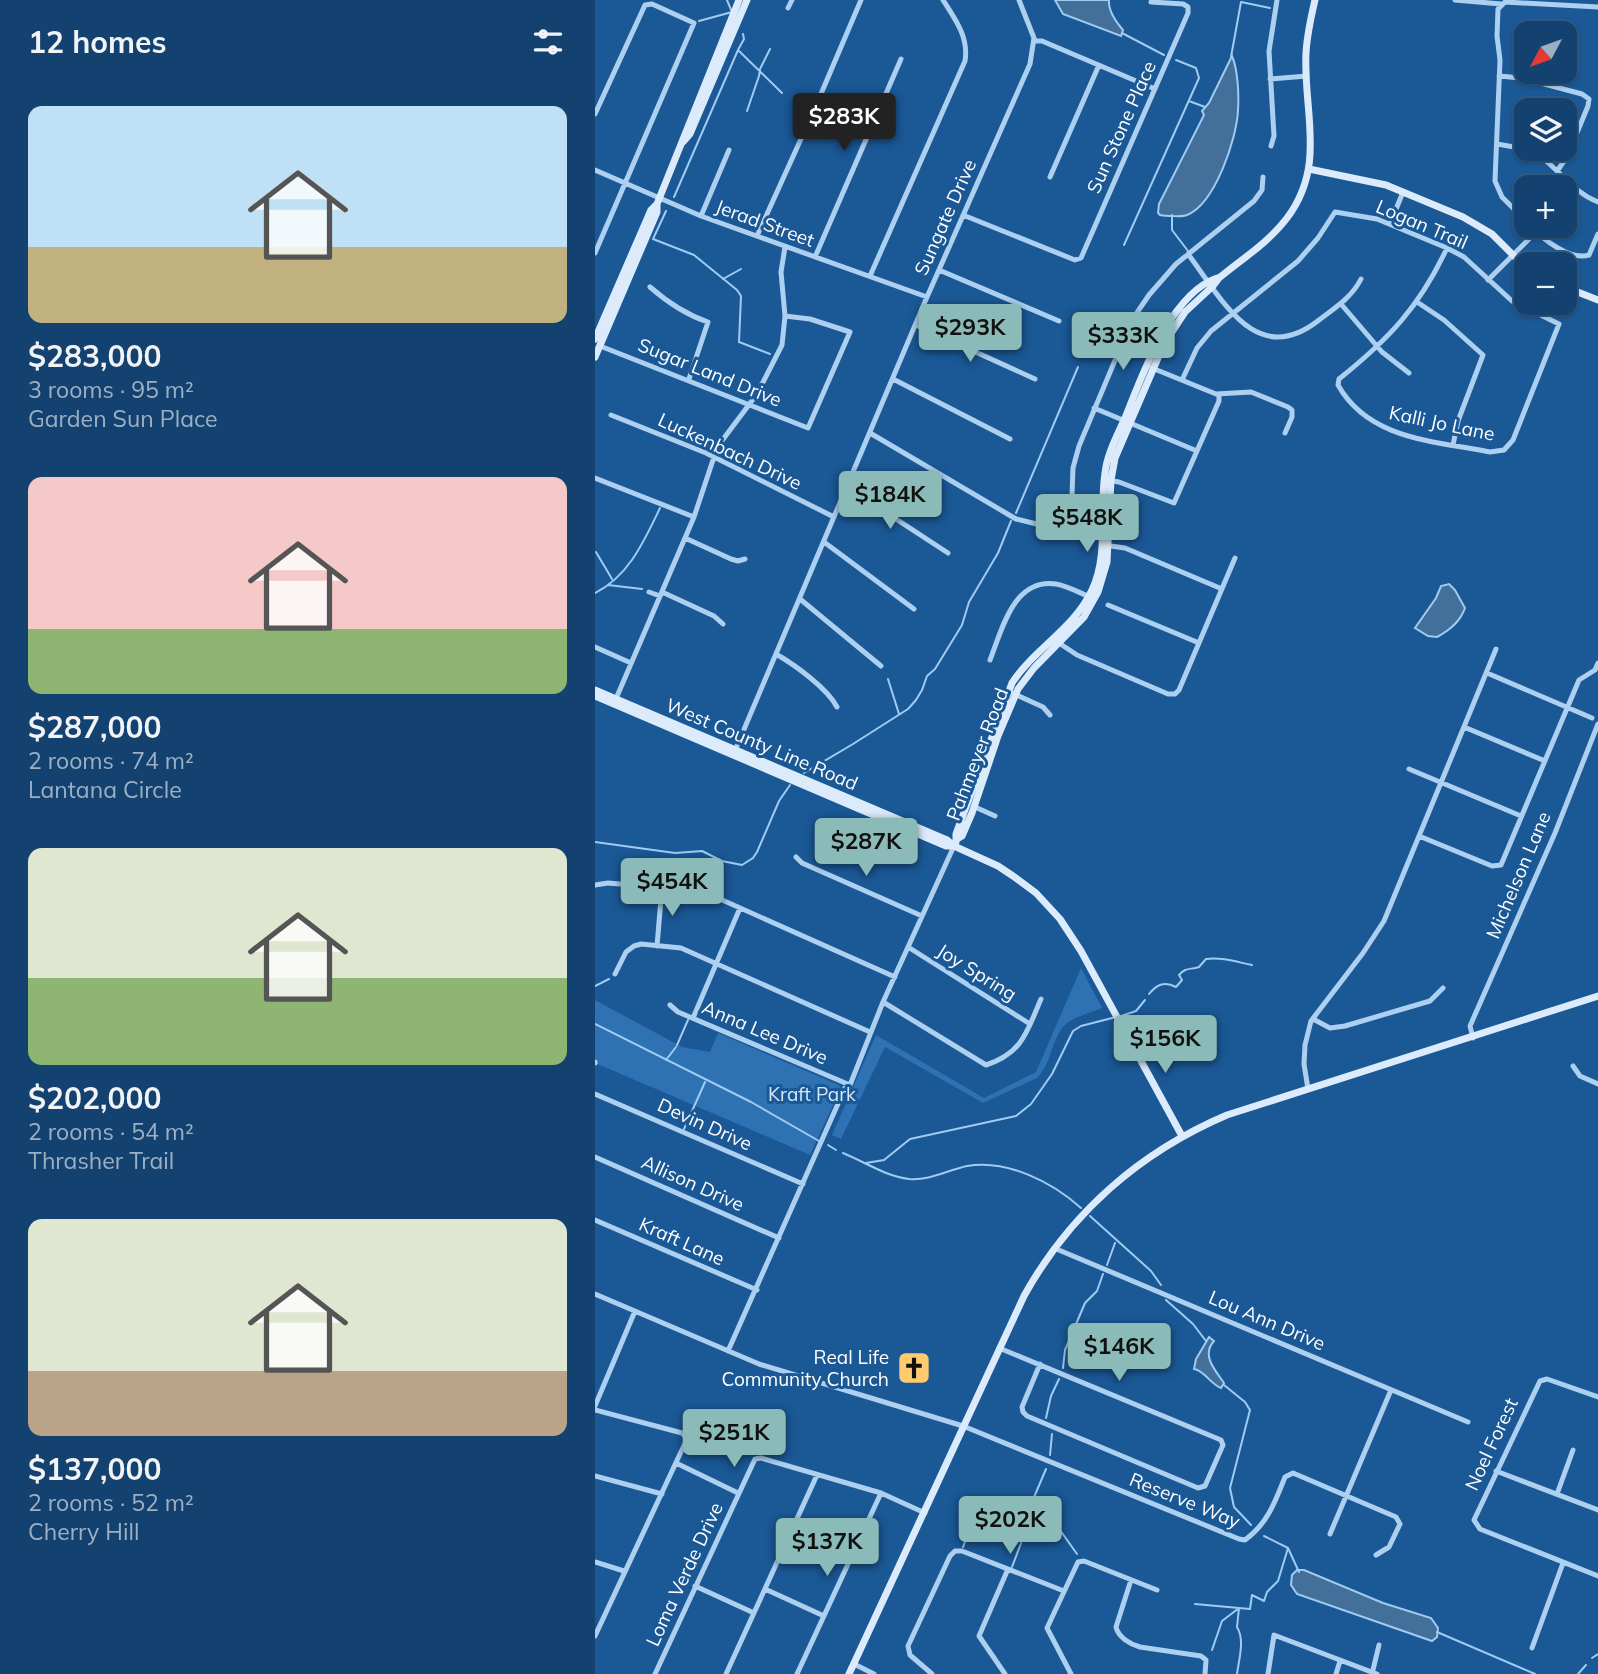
<!DOCTYPE html>
<html lang="en">
<head>
<meta charset="utf-8">
<style>
	body { margin:0; font-family:Mulish,sans-serif; background:#1d4975; color:#f1f3f6; height:100vh; display:flex; flex-direction:column; font-size:26px; white-space:nowrap }
	* { box-sizing:border-box; margin:0 }
	p { font-size:23px; color:#9db0c3 }
	.icon { flex:none; width:38px; height:38px; fill:none; stroke:currentColor; stroke-width:2; stroke-linecap:round; stroke-linejoin:round }
	.map { position:relative; flex:1; overflow:hidden }
	.drawer { display:flex; flex-direction:column; background:#144270; width:595px }
	.drawer>* { flex:none }
	.needle { width:46px; rotate:229deg }
	.tools { position:absolute; left:919px; top:21px; display:grid; gap:14px }
	.tools a { display:grid; place-items:center; width:63px; height:63px; border-radius:14px; background:#144270; box-shadow:0 2px 5px #0004,0 0 0 2px #335b83; font-size:35px }
	.price { position:absolute; translate:-50% -60px; padding:0 16px; border-radius:7px; background:#8bbbb9; color:#111; font-size:23px; line-height:46px; filter:drop-shadow(0 2px 4px #0008) }
	.price::after { content:''; position:absolute; left:50%; top:42px; width:21px; height:16px; margin-left:-10px; background:inherit; clip-path:polygon(0 0,100% 0,50% 100%) }
	.price.active { background:#222; color:#fff }
	ul { padding:0; list-style:none }
	li { display:grid; align-content:center; gap:14px; height:371px; padding:0 28px }
	li span { display:grid; place-items:center; height:217px; border-radius:14px; color:#555 }
	li>.icon { margin-inline-start:auto }
	span .icon { width:126px; height:126px; fill:#fffc; stroke-width:1 }
	li b { font-size:30px }
	h2 { display:flex; justify-content:space-between; align-items:center; height:84px; padding:0 28px; font-size:30px }
	main { display:flex; flex:1; min-height:0 }
	.map>svg:first-child { display:block }
	.green { fill:#2e72b4 }
	.water { fill:#436f9b; stroke:#a0cbf2; stroke-width:2 }
	.lines { fill:none; stroke-linecap:round; stroke-linejoin:round }
	.stream { stroke:#a0cbf2; stroke-width:2 }
	.street { stroke:#add0f0; stroke-width:5 }
	.secondary { stroke:#dbebfb; stroke-width:7 }
	.labels { text-anchor:middle; stroke-width:6; stroke-linejoin:round; paint-order:stroke }
	.street-label { font-size:19px; fill:#fff; stroke:#1a5896 }
	.park-label { font-size:19px; fill:#d4e8fb; stroke:#1a5896 }
	.poi-label { font-size:19px; fill:#fff; stroke:#1a5896; text-anchor:end }
</style>
</head>
<body>
<main>
<section class="drawer">
<h2>12 homes<svg class="icon" aria-label="filters" viewBox="0 0 24 24"><path d="M4 7h16M4 17h16"/><circle cx="9" cy="7" r="2"/><circle cx="15" cy="17" r="2"/></svg></h2>
<ul>
<li><span style="background:linear-gradient(#bfe0f5 65%,#c2b280 0)"><svg class="icon" aria-label="home" viewBox="0 0 24 24"><path d="M3 11l9-7 9 7M6 9v11h12V9"/></svg></span><div><b>$283,000</b><p>3 rooms · 95 m²</p><p>Garden Sun Place</p></div></li>
<li><span style="background:linear-gradient(#f6c9c9 70%,#8fb573 0)"><svg class="icon" aria-label="home" viewBox="0 0 24 24"><path d="M3 11l9-7 9 7M6 9v11h12V9"/></svg></span><div><b>$287,000</b><p>2 rooms · 74 m²</p><p>Lantana Circle</p></div></li>
<li><span style="background:linear-gradient(#dfe7d0 60%,#8fb573 0)"><svg class="icon" aria-label="home" viewBox="0 0 24 24"><path d="M3 11l9-7 9 7M6 9v11h12V9"/></svg></span><div><b>$202,000</b><p>2 rooms · 54 m²</p><p>Thrasher Trail</p></div></li>
<li><span style="background:linear-gradient(#dfe7d0 70%,#b9a48a 0)"><svg class="icon" aria-label="home" viewBox="0 0 24 24"><path d="M3 11l9-7 9 7M6 9v11h12V9"/></svg></span><div><b>$137,000</b><p>2 rooms · 52 m²</p><p>Cherry Hill</p></div></li>
</ul>
</section>
<div class="map">
<svg width="1003" height="1674" viewBox="0 0 1003 1674">
	<rect width="100%" height="100%" fill="#1a5896"/>
	<path class="green" d="M486,968L507,1008C496,1013 480,1016 471,1024C456,1038 457,1064 442,1078L388,1103L290,1047L246,1139L237,1135L281,1035L389,1098L441,1072Z
		M0,1000L87,1047L115,1052L123,1033L244,1085L246,1088L215,1155L0,1063Z"/>
	<path class="water" d="M460,0H514C513,11 521,22 528,30L526,36L468,14Z
		M637,56C643,70 644,95 643,110C642,138 620,204 592,215C588,217 570,216 565,215L563,213L564,204L609,115L607,111L614,103Z
		M854,584L860,590L870,608C865,622 855,630 842,637L833,636L820,628L841,598L846,586Z
		M614,1337L619,1341C606,1355 620,1370 629,1383L626,1388C615,1384 609,1370 599,1369L601,1359Z
		M702,1570H709L788,1603L836,1618L843,1628L842,1637L837,1641L702,1594L696,1585L697,1575Z"/>
	<g class="lines">
		<path class="stream" d="M104,21L137,12L132,0
			M527,33L569,55
			M148,34L149,39L143,50L187,93
			M636,57L646,2L675,8
			M594,101L610,107
			M152,111L164,76L165,69L175,49
			M79,197L143,50
			M71,211L58,239L99,255L142,290L146,296L144,342L175,354
			M577,215V230L593,251
			M529,245L604,78L601,68L581,60
			M128,279L146,269
			M421,513L483,367
			M1,552L17,579
			M13,585L47,589
			M0,593C34,576 49,541 65,508
			M293,679L304,714
			M209,773L258,744L313,709L321,700L327,690L332,676L340,669L367,625L374,602L403,553L416,521
			M0,842L80,853L107,851L127,861L147,865L158,858L162,852L184,801L195,785
			M0,986L14,979
			M554,994C562,984 570,981 581,987L587,980L584,975C591,967 595,970 604,967L611,959C627,957 642,962 657,965
			M526,1016L541,1011L550,1000
			M0,1024L156,1102L224,1141
			M82,1045L93,1020
			M71,1060L81,1047
			M89,1129L110,1082
			M233,1145L241,1150
			M248,1153C270,1162 290,1176 314,1179C334,1181 353,1170 372,1166C412,1159 457,1182 486,1208
			M271,1163L289,1160L315,1139L421,1116L436,1104L457,1074L478,1031L486,1026L521,1017
			M495,1216L556,1271L566,1285
			M512,1265L520,1243
			M571,1300L598,1324L611,1341
			M468,1368L470,1350L490,1303L502,1291L508,1274
			M629,1385L650,1402L655,1410L635,1488L639,1507L656,1525
			M451,1418L456,1396L464,1379
			M455,1455L457,1434
			M368,1547L379,1519L431,1517L465,1530L482,1554
			M693,1548L704,1572
			M417,1567L428,1538L431,1516L451,1469
			M600,1604L655,1609L657,1595L669,1601L672,1592L683,1581L693,1548L669,1536
			M842,1632L940,1674
			M617,1650L627,1621L644,1608
			M997,1658L1003,1654
			M642,1674C644,1659 650,1640 642,1627L644,1608
			M983,1674L991,1665"/>
		<path class="street" d="M860,0L906,4
			M193,8L197,0
			M439,41H447L560,89
			M904,76L926,78L987,94L994,99L993,106L972,157L962,171
			M675,79L712,76
			M220,108L273,131
			M0,114L50,5L57,4L99,23L0,253
			M902,144L931,149
			M676,146L679,136L674,51L682,0
			M932,149C960,161 974,191 1003,202
			M0,170L106,216L332,297
			M455,177L504,65
			M368,215L480,260L486,258L593,13V7L588,4L556,2
			M106,216L134,150
			M931,221L907,197L900,181L905,60L902,36L903,9L910,2L1003,7
			M795,224L808,192
			M935,226C948,239 975,261 994,255L1003,234
			M162,236L220,108L266,0
			M593,254C627,299 661,370 724,320C740,308 757,297 766,279
			M220,257L306,59
			M344,270L464,321
			M275,276L370,61C374,37 360,19 348,0
			M893,280L941,232
			M55,287C71,301 92,315 113,322L94,379
			M822,302L849,320L888,355L863,421L858,445
			M746,304L787,352L814,373
			M321,325L440,379
			M5,346L213,428L255,332L215,319L190,316
			M557,368L621,394L656,392L693,407L697,410V417L690,433
			M298,379L415,439
			M587,380L602,348L616,331L703,261L723,238L740,212L782,219L852,248L869,257L917,301L964,324L918,440L909,450L895,452C840,441 774,440 743,385L744,379C794,339 825,306 852,248
			M499,408L602,451
			M16,415L111,453L239,517
			M275,433L421,519L466,530L473,529L476,522L478,468L484,446L537,320L554,295L581,264L659,201L667,190L668,177
			M0,478L99,517
			M512,480L524,482L579,503L624,401V395
			M252,487L353,553
			M90,538L136,559L143,561L150,559
			M229,542L319,609
			M509,545L530,548L627,589
			M54,592L65,596
			M67,592L119,616L128,624
			M205,599L286,666
			M513,605L604,643
			M461,641L482,655L573,694H580L584,690L640,558
			M0,647L36,663
			M181,654C200,665 232,688 242,707
			M395,660C407,630 418,578 461,584C473,586 485,593 497,598
			M892,673L997,718
			M417,693L448,707L455,715
			M20,701L99,517L119,457L126,442L162,394L187,345L190,316L186,272L190,247
			M869,727L950,761
			M139,753L332,297L435,64L439,38L424,0
			M814,769L926,816
			M380,807L400,816
			M824,836L897,866L906,865L984,680L1000,670L1003,663
			M201,857L207,863L327,916
			M0,885L13,883L107,891L300,977
			M62,946L67,887
			M313,947L435,1024
			M20,974L31,952L39,946L46,944L86,948L275,1032
			M288,1002L391,1065C428,1053 432,1031 446,999
			M75,1005L83,1012L255,1085
			M98,1018L145,908
			M718,1019L735,1028L750,1026L835,1001L848,988
			M878,1038L875,1026L960,833L1003,724
			M0,1063V1062
			M978,1066L985,1076L1003,1084
			M713,1089L709,1064L710,1045L716,1021L768,953L789,921L901,649
			M0,1094L208,1184
			M0,1157L184,1238
			M0,1220L162,1290
			M459,1248L873,1422
			M0,1294L164,1364L368,1426L644,1539L650,1540C673,1523 680,1502 690,1477L698,1473L801,1517L805,1524L794,1547L781,1555
			M404,1348L626,1440L628,1445L610,1486L603,1488L432,1416L428,1412L427,1407L445,1364
			M133,1351L250,1088L255,1085L288,1002L359,846
			M1003,1397L952,1379L945,1381L879,1520L885,1529L1003,1576
			M0,1406L40,1311
			M0,1410L87,1433L92,1439L0,1636
			M81,1463L143,1493
			M901,1471L1003,1510
			M0,1476L67,1494
			M962,1494L978,1450
			M735,1534L796,1390
			M0,1562L29,1571
			M536,1580L521,1627C523,1637 535,1644 545,1647L606,1656L611,1660L610,1674
			M100,1586L159,1613
			M170,1589L229,1616
			M937,1648L968,1563
			M259,1664L279,1674
			M60,1674L160,1459L166,1458L286,1493L330,1513
			M131,1674L222,1475
			M202,1674L286,1493
			M337,1674L315,1655L313,1646L355,1556L360,1551H367L469,1591
			M410,1674L384,1636L413,1569
			M476,1674L452,1628L483,1562L489,1561L562,1590
			M673,1674L679,1635L782,1674
			M741,1674L745,1661
			M777,1674L784,1645"/>
		<path class="secondary" d="M88,142L95,134L152,0
			M714,169L791,185L868,217L897,234L931,268
			M970,287L1003,300
			M0,339L56,210L62,204
			M0,357L62,212V204L144,0
			M0,690L352,840L359,846L403,866L418,876L441,893L465,919L486,951L587,1136
			M0,696L351,846H359
			M362,839L367,836L377,813L403,736L423,689L439,668L489,617L503,592L512,562L516,480L520,458L569,344L590,312L618,286L624,278C647,259 674,242 692,218C732,165 708,111 711,53C712,35 716,17 720,0
			M361,842V834L417,683C440,648 479,629 497,590C514,554 504,512 510,473C512,454 522,436 530,418C547,376 575,294 622,278
			M254,1674L429,1296C475,1213 545,1152 632,1115L1003,996"/>
	</g>
	<defs>
		<symbol id="church-square" viewBox="-11 -11 22 22"><rect x="-9" y="-9" width="18" height="18" rx="4" fill="#ffcb6c" stroke="#1a5896"/><path d="M-1.2-6h2.4v3.5h3.3v2.4h-3.3V6h-2.4V-.1h-3.3v-2.4h3.3Z" fill="#111"/></symbol>
	</defs>
	<g fill-rule="evenodd">
		<use href="#church-square" x="300" y="1349" width="38" height="38"/>
	</g>
	<g class="labels">
		<g class="street-label">
			<text transform="translate(526 127) rotate(-66)" y="7">Sun Stone Place</text>
			<text transform="translate(350 217) rotate(-66)" y="7">Sungate Drive</text>
			<text transform="translate(170 223) rotate(20)" y="7">Jerad Street</text>
			<text transform="translate(827 224) rotate(23)" y="7">Logan Trail</text>
			<text transform="translate(115 372) rotate(22)" y="7">Sugar Land Drive</text>
			<text transform="translate(847 423) rotate(12)" y="7">Kalli Jo Lane</text>
			<text transform="translate(135 451) rotate(25)" y="7">Luckenbach Drive</text>
			<text transform="translate(167 744) rotate(23)" y="7">West County Line Road</text>
			<text transform="translate(382 754) rotate(-69)" y="7">Pahmeyer Road</text>
			<text transform="translate(923 875) rotate(-67)" y="7">Michelson Lane</text>
			<text transform="translate(382 972) rotate(32)" y="7">Joy Spring</text>
			<text transform="translate(170 1032) rotate(23)" y="7">Anna Lee Drive</text>
			<text transform="translate(110 1124) rotate(24)" y="7">Devin Drive</text>
			<text transform="translate(98 1183) rotate(24)" y="7">Allison Drive</text>
			<text transform="translate(87 1241) rotate(24)" y="7">Kraft Lane</text>
			<text transform="translate(672 1320) rotate(23)" y="7">Lou Ann Drive</text>
			<text transform="translate(896 1444) rotate(-65)" y="7">Noel Forest</text>
			<text transform="translate(590 1500) rotate(22)" y="7">Reserve Way</text>
			<text transform="translate(89 1574) rotate(-65)" y="7">Loma Verde Drive</text>
		</g>
		<g class="park-label">
			<text x="217" y="1101">Kraft Park</text>
		</g>
		<g class="poi-label">
			<text x="294" y="1364">Real Life<tspan x="294" dy="22">Community Church</tspan></text>
		</g>
	</g>
</svg>
<div class="tools">
<a><svg class="needle" viewBox="-14 -14 28 28"><path d="M0-13l5 13h-10z" fill="#e53935"/><path d="M0 13l5-13h-10z" fill="#9db0c3"/></svg></a>
<a><svg class="icon" aria-label="layers" viewBox="0 0 24 24"><path d="M12 4l9 5-9 5-9-5zM3 14l9 5 9-5"/></svg></a>
<a>+</a>
<a>−</a>
</div>
<b class="price active" style="left:249px;top:153px">$283K</b>
<b class="price" style="left:375px;top:364px">$293K</b>
<b class="price" style="left:528px;top:372px">$333K</b>
<b class="price" style="left:295px;top:531px">$184K</b>
<b class="price" style="left:492px;top:554px">$548K</b>
<b class="price" style="left:271px;top:878px">$287K</b>
<b class="price" style="left:77px;top:918px">$454K</b>
<b class="price" style="left:570px;top:1075px">$156K</b>
<b class="price" style="left:524px;top:1383px">$146K</b>
<b class="price" style="left:139px;top:1469px">$251K</b>
<b class="price" style="left:415px;top:1556px">$202K</b>
<b class="price" style="left:232px;top:1578px">$137K</b>
</div>
</main>
</body>
</html>
